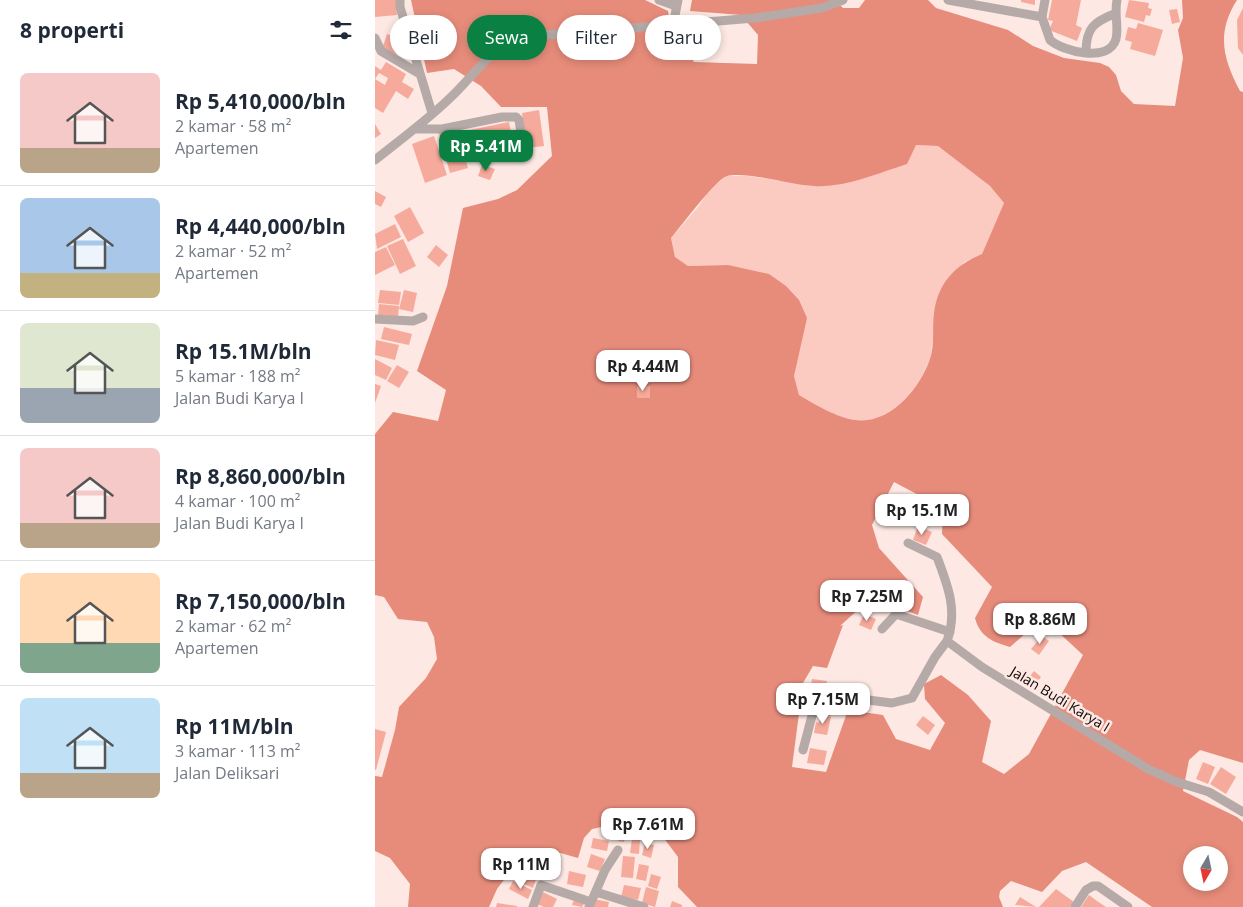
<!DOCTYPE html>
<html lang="id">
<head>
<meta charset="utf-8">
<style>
	body { margin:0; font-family:"Open Sans",sans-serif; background:#f6f6f7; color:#1f2937; height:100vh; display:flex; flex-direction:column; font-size:19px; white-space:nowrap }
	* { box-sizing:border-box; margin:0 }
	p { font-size:16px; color:#747a83 }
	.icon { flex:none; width:28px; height:28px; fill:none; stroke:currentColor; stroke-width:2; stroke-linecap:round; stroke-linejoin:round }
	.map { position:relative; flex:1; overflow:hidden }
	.details { display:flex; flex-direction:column; background:#fff; width:375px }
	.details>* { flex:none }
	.top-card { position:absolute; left:15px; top:15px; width:475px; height:45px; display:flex; gap:10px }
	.needle { width:32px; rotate:189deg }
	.controls { position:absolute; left:808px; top:846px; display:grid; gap:10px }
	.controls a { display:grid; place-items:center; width:45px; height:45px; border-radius:50%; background:#fff; box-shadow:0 2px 8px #0003; font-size:25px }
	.price { position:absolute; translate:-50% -42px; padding:0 11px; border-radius:10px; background:#fff; color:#222; font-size:16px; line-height:32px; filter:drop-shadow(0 1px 2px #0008) }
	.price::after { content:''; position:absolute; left:50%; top:30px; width:15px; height:11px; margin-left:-8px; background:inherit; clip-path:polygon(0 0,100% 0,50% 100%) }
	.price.active { background:#0b8043; color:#fff }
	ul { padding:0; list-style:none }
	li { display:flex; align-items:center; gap:15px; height:125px; padding:0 20px }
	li+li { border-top:1px solid #e0e1e3 }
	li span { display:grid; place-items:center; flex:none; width:140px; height:100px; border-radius:8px; color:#555 }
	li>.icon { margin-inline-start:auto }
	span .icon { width:60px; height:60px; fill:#fffc; stroke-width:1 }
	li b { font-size:21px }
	h2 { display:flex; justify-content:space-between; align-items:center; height:60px; padding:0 20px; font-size:21px }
	.pill { padding:0 18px; border-radius:22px; background:#fff; box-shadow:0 2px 8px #0003; font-size:18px; line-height:45px }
	.pill.active { background:#0b8043; color:#fff }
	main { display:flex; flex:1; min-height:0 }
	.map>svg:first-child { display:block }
	.green { fill:#fbcac1 }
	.forest { fill:#e78c7b; fill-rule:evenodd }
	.building { fill:#f6aa9c; fill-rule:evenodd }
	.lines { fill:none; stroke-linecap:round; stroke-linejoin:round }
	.street { stroke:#b5aaa7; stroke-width:9 }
	.labels { text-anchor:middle; stroke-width:5; stroke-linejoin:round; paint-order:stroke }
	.street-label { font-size:14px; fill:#110908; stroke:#fde8e3 }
</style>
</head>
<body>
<main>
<section class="details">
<h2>8 properti<svg class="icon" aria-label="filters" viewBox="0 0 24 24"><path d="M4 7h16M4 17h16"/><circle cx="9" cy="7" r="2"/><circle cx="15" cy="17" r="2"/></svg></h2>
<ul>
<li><span style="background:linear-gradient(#f6c9c9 75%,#b9a48a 0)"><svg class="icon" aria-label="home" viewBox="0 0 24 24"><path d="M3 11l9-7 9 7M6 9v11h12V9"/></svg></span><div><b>Rp 5,410,000/bln</b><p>2 kamar · 58 m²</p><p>Apartemen</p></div></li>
<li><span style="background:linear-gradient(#a9c7e8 75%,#c2b280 0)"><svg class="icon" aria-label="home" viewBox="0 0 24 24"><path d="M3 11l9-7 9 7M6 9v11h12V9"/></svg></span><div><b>Rp 4,440,000/bln</b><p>2 kamar · 52 m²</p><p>Apartemen</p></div></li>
<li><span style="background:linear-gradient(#dfe7d0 65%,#9aa5b1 0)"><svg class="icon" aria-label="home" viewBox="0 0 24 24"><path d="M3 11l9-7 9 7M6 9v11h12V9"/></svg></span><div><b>Rp 15.1M/bln</b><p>5 kamar · 188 m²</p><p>Jalan Budi Karya I</p></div></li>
<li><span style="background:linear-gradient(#f6c9c9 75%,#b9a48a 0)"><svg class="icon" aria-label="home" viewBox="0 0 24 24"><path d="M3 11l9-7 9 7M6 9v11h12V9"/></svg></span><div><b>Rp 8,860,000/bln</b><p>4 kamar · 100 m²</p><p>Jalan Budi Karya I</p></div></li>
<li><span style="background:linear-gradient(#ffd9b3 70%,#7fa58c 0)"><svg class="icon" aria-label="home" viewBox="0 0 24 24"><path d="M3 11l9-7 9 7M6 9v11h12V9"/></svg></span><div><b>Rp 7,150,000/bln</b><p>2 kamar · 62 m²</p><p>Apartemen</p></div></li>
<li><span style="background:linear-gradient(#bfe0f5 75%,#b9a48a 0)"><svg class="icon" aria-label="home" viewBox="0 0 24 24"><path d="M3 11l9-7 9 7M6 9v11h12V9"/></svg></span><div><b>Rp 11M/bln</b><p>3 kamar · 113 m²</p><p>Jalan Deliksari</p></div></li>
</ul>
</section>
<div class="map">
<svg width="868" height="907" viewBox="0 0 868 907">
	<rect width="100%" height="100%" fill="#fde8e3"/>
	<path class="green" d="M541,145L563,146L615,186L629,203L607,254L589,262C579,286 567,311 559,336C556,343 557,352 555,359C544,388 515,425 480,420C463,418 439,404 424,395L419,376L422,355L353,265L313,266L300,257L296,238L324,206L335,188L352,176H373L440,186Z"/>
	<path class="forest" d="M36,0H270L293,11L297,35L305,40L319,62L382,64L383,35L366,15L315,11L317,0H459L468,8H484L490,0H553L561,8L633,30L658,46L689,58L725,63L734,67L741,75L746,91L759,104L800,106L808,58L803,30L808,18L807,0H862C841,33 848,59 865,91L868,92V763L825,750L814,760L808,791L862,817L868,822V907H777L711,862L687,871L667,892L636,881L625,891L624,897L628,907H322L303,887V857L288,837L255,821L217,829L209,838L203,858L175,850L157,851L143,861L122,889L114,907H33L35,884L15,858L0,851V776L7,777L20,730L24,707L51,678L62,659L59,637L52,622L23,619L9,597L0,595V434L18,412L63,421L71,390L42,371L72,286L88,208L123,199L142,190L177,156L172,107H126L106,86L79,69L52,73ZM541,145L563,146L615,186L629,203L607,254C580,265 563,283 559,313C557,328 560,344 555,359C545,388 515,425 480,420C463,418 439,404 424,395L419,376L432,318L424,300L411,286L394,274L353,265L313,266L300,257L296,238C307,225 340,180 352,176C371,171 417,185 439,186C470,188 503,173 532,164ZM519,482L568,508L567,534L617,587L600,618C605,637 618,642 635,647L668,618L708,655L654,754L629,774L607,762L616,721L593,695L566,675L549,684L550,699L570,723L555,750L521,739L508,715L473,710L451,772L417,767L428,683L438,666L452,668L468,625L465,626L496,598L543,615L548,597L504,548L497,525ZM816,855H844V882H816Z"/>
	<path class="building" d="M0,0H21L22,15L0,17Z
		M646,0H660V5L646,2Z
		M677,0H706L701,25L707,28L702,41L674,30L678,21L673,20Z
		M754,0L774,3L773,8L777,9L775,16L771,15L769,22L750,17Z
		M868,8V55L863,48L862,20Z
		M802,9L805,22L797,24L794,10Z
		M763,23L788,30L780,56L755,49L757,42L750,40L753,27L761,29Z
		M12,34L32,41L31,44L34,45L29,57L7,49Z
		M11,62L31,74L27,82L39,89L33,99L21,91L8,113L0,108V66L6,70ZM4,73L13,78L10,85L0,79Z
		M164,110L169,146L152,148L147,113Z
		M134,122L137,138L118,142L120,151L95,156L90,131Z
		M0,124L6,134L0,138Z
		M82,128L93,168L75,173L64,133Z
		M59,136L72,175L50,183L37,144Z
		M107,165L120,169L115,180L103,176Z
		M0,191L11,197L6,207L0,204Z
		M35,207L49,233L33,242L19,216Z
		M20,224L26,237L2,249L0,234Z
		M28,239L41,266L25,274L12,246Z
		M61,245L73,255L64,267L52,257Z
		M11,247L20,265L0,275V252Z
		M5,290L26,292L24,305L3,303Z
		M29,290L42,293L38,312L24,309Z
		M4,304L24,306L23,317L3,315Z
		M9,327L37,334L34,345L6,339Z
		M1,340L24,345L20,360L0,355Z
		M0,359L17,368L11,380L0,375Z
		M22,365L34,372L24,388L12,381Z
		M0,384L6,386L0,403Z
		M262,386H275V398H262Z
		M519,501L541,510L534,526L513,517Z
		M543,526L557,532L551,545L538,540Z
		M489,614L501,619L496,630L484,625Z
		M667,636L674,641L664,655L656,649Z
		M659,671L666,677L656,690L649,684Z
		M437,679L452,681L449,698L434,696Z
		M446,715L456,717L452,735L439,733L441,722L444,723Z
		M548,716L560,725L553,735L541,725Z
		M0,729L11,732L1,770H0Z
		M435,748L452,751L449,765L432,763Z
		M828,762L840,767L833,784L821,779Z
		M846,767L861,777L851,794L835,784Z
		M245,833L251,834L249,842L243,841Z
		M218,838L234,841L232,851L216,848Z
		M257,839H265L264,854L255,853Z
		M270,843L279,845L276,858L267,855Z
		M216,854L230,859L225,871L212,867Z
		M248,856L260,857L258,878L246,877Z
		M264,864L274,866L271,881L261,879Z
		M177,866L185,867L183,876L175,875Z
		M149,869L163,874L158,888L144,882Z
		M194,871L211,875L208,887L192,884Z
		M276,874L286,877L282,889L273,886Z
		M138,881L157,890L153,899L134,889Z
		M249,885L266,888L263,900L246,897Z
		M271,887L284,891L280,907L267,903Z
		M681,889L699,902L695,907H664Z
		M168,892L182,899L178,907H169L162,904Z
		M714,895L722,901L731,907H706Z
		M200,897L210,902L207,907L197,905Z
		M645,897L661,907L640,905Z
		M219,899L234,902L233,907H217Z
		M297,901L307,905V907H295Z
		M122,903L142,906V907H121Z"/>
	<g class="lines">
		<path class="street" d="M25,0V7L57,113
			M284,0L301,6
			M573,0L667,17
			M670,0L667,17L675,40C689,52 734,63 741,39C744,27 739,15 742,0
			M298,25L303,0
			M0,38L6,51L45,74
			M711,52C711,28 719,22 739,14
			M39,129H67L127,117H141L144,120L148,145
			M0,160C25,140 51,121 74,99C98,77 114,49 146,37L380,18L447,8L468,0
			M0,319L38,321L48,317
			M533,543L562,557C573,586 583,611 572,641L607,667L773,769L802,782L834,792L868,812
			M507,629L521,614L575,632
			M428,750L438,712H452L466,704L493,700L517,703L537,698L560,657L572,641
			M221,892L269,907
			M158,907L166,885L216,902
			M214,907L230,870L243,850
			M700,907L711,890L718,886H723L753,907"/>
	</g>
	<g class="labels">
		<g class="street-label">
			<text transform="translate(685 699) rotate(31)" y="5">Jalan Budi Karya I</text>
		</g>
	</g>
</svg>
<div class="controls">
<a><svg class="needle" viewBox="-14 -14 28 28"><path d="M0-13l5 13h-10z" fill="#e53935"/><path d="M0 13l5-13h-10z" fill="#747a83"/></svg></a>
</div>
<b class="price active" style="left:111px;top:172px">Rp 5.41M</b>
<b class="price" style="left:268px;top:392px">Rp 4.44M</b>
<b class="price" style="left:547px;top:536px">Rp 15.1M</b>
<b class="price" style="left:492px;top:622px">Rp 7.25M</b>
<b class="price" style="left:665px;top:645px">Rp 8.86M</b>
<b class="price" style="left:448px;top:725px">Rp 7.15M</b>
<b class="price" style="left:273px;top:850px">Rp 7.61M</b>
<b class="price" style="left:146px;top:890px">Rp 11M</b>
<div class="top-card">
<a class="pill">Beli</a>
<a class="pill active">Sewa</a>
<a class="pill">Filter</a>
<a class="pill">Baru</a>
</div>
</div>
</main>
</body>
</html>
